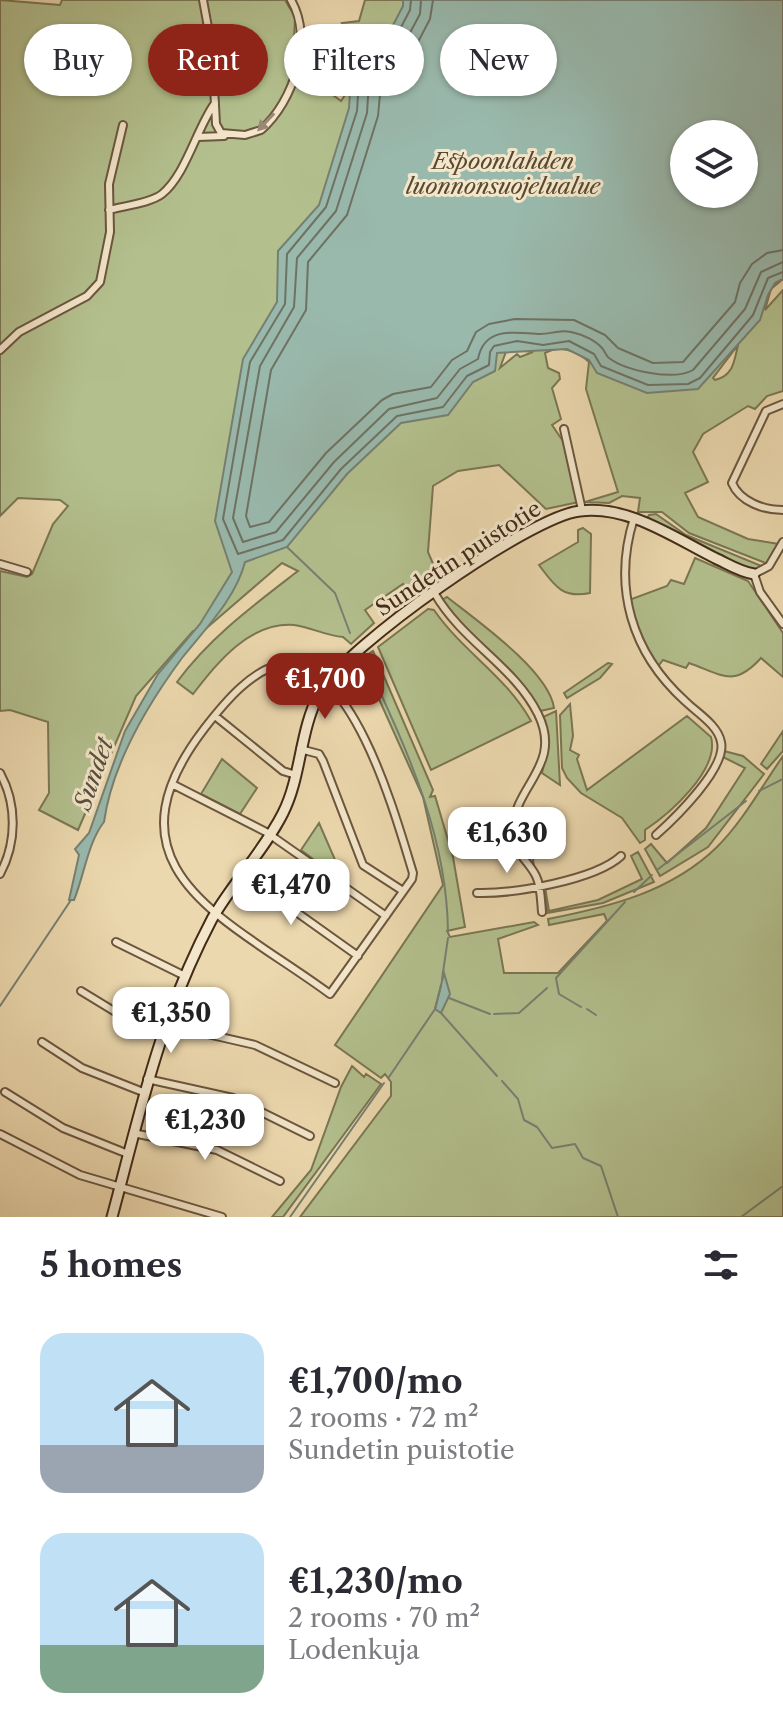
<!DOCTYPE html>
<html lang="en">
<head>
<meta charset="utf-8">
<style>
	body { margin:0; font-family:"Libre Caslon Text",serif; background:#f2f2f3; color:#2b2b33; height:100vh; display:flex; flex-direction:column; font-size:30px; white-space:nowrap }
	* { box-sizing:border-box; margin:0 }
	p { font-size:26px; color:#7c7c81 }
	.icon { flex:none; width:44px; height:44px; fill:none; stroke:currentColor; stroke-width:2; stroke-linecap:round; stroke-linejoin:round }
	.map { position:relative; height:1217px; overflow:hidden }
	.details { display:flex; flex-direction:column; background:#fff; flex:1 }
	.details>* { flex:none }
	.top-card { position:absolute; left:24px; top:24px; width:736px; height:72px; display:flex; gap:16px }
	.tools { position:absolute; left:670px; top:120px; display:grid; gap:16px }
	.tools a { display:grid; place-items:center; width:88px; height:88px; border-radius:50%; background:#fff; box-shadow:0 2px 6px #0004; font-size:40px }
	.price { position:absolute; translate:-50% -68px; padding:0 18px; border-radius:16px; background:#fff; color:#222; font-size:26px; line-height:52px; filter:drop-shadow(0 2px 4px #0008) }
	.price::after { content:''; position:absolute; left:50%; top:48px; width:24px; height:18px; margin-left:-12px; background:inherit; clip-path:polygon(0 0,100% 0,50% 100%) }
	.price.on { background:#8f2418; color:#fff }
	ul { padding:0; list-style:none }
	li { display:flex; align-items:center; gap:24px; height:200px; padding:0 40px }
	li span { display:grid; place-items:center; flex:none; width:224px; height:160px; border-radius:24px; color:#555 }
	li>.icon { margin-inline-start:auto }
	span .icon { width:96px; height:96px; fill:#fffc; stroke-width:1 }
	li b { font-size:34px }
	h2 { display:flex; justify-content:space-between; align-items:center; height:96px; padding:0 40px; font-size:34px }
	.pill { padding:0 28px; border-radius:36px; background:#fff; box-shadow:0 2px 6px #0004; font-size:28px; line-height:72px }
	.pill.on { background:#8f2418; color:#fff }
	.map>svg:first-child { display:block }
	.green { fill:#b3c08e; stroke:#7a7654; stroke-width:2; fill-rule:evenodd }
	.water { fill:#99b9ad; stroke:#768072; stroke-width:2; fill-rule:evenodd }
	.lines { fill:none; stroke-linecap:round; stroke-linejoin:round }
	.shore { stroke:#6e7263; stroke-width:2 }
	.stream { stroke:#768072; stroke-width:2 }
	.street-casing { stroke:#6c563e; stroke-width:10 }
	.secondary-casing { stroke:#422b19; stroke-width:13 }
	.street { stroke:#f3e6ca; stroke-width:6 }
	.secondary { stroke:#f3e6ca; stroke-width:9 }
	.oneway { fill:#9a8872 }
	.labels { text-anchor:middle; stroke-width:6; stroke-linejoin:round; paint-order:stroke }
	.park-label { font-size:22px; font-style:italic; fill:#594930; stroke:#f3e6ca }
	.street-label { font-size:22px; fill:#422b19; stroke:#f3e6ca }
	.water-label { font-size:24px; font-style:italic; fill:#584e3e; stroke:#f3e6ca }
</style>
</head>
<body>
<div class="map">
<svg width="783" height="1217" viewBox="0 0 783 1217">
	<rect width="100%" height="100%" fill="#ecd8ae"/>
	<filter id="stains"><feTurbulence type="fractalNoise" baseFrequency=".0025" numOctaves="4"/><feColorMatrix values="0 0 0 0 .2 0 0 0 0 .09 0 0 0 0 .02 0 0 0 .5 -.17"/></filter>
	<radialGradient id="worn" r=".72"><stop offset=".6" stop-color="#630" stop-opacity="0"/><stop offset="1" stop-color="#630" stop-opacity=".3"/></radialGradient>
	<path class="green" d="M0,0L60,5L62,0H285L295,17L293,65L341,101L371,55L351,38L342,23L359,21L365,0H783V279L771,289L765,310L783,290V391L767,396L755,409L748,406L703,434L693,452L708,482L685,493L698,517L748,539L779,544L768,564L689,533L662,512H638L640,498L622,496L609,503L585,502L618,492L586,389L589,362C576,350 560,345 545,353L548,368L559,373L560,379L552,388L561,419L552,425L567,447L579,502L546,509L499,465L458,471L433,486L428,552L437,573L433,575L435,582L412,597L403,584L365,610L374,623L351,644L343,637C326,636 311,627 294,625C249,622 218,662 193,694L177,682C210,637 254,605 298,571L282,563L202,632L193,631L136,696L78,830L39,810L49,793L48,722L10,710L0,711V571L27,577L32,574L53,524L68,506L60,500L18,498L0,516ZM684,134H744V194H684ZM738,345C734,362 733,376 715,380L713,378ZM507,349L533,352L520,357L517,354L500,368Z
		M656,514L686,535L764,567L749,571L646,521L649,515Z
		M583,528L591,534L590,593C562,599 554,585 539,565L578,542V530Z
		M695,558L748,581L783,633V677L761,658C734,688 723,675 689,663L686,668L663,660L656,669L644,649L629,600L667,586L671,580L684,584Z
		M447,597C476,620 549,671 554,708L540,711C515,667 471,641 442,600Z
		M428,609L434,610C463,652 506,676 531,721L431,770L378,647Z
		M373,651L433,790L430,797L435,796L453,857L465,927L447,931L450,937L534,922L538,925L498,939L504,973H558L607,921L604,914L549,925L548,919C609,907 671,892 717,847C743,821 762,786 783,756V1217H300L391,1096V1082L385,1074L381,1078L335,1045L443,885L423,797L361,659Z
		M608,663L612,664L600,678L567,698L564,693Z
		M570,704L573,736L570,750L579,755L577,759L587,790L687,716L711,737C720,770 669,814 645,830V840L640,843L622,818L581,793L567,778L562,768L560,715Z
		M556,711L560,785L542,773L549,743L543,717Z
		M783,731V751L767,769L761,764Z
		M724,751L743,756L764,774L708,847L660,876L645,849L651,844L667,863L706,828L745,768L721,756Z
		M222,759L257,788L240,814L201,794Z
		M530,814L553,840L554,848L546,857L533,858L534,868C520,853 515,839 518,819Z
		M319,823L336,862L329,871L301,850Z
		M638,852L654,882L603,903L547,913L545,887L549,911L598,900L642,879L631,856Z
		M352,1066L364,1077L366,1074L381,1084L283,1217H272L311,1170L341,1087Z"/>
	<path class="water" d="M403,0H783V279L775,283L768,295L760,320L698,389L647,393L597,373L589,360L567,349L497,353L495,371L473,382L448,415L401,423L347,474L287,547L245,562C236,598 205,629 182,658C148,704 112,765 104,822C88,842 84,876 74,900H69L79,855L75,849L89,833L125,731L158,674L200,624L232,572L215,521L243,359L277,302L278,251L319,205L349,108L351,78L359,61L381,48L403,6ZM684,134H744V194H684Z
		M444,973L450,994L441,1013L435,1009Z"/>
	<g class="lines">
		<path class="shore" d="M411,0L410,10L388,52L365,67L359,79L357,111L326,207L287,254L285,304L250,362L223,519L238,554L283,540L341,469L397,416L443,407L467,376L489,365L490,352L494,346L517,341L543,345L569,341L594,354L601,366L648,385L688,384L700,378L753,315L768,278L783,272
			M421,0L420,14L397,57L373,74L369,81L367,113L336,211L297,258L294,307L260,366L233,518L243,542L276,532L334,462L389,409L437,398L460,369L478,359C484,327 513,332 538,334C551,335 561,328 575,333C584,335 596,341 602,348C605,351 606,356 609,358C626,371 674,381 693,370L745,309L761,272L783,262
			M433,0L430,19L407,63L381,84L378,116L347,215L308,262L306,310L271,370L246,516L250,527L269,522L326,453L382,400L393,394L431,387L452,360L467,351L476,332L489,324L515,319L574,320L605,335L618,348L653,363L683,362L735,302L740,283L752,264L767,253L783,250"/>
		<path class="stream" d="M287,547L335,593L350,633
			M366,661C406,749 447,833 448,932
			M759,791L783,779
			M657,870L746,801
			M634,892L652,875
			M442,979L448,938
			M449,998L490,1014
			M0,1006L71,900
			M581,1007L559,994L556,978L625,902
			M587,1009L596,1015
			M441,1013L497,1076
			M494,1014L519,1013L547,988
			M389,1077L435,1009L441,986
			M502,1081L518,1099L524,1120L537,1127L552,1148L575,1144L583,1158L601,1166L618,1217
			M290,1217L384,1083
			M741,1217L783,1186"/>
		<defs>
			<path id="street" d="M203,0L212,49L216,124L221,133L245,135L261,130C294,101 314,39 291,0
				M198,137L224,136
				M109,210C123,206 151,203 162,194C186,175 197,127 215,103
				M0,350L19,332L87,296L100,282L110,232L109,184L123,125
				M783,404L766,411L732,483C740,502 764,510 783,510
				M564,429L582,510
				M634,518C612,588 632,653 685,701C696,712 718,725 721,742C727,768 674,819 656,835
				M783,542L769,566L754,574L760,592L783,624
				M0,564L27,572
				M435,594C463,642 514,666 538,714C563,765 515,785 513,828C511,852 527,858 536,876C541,886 541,901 542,912
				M288,663C356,668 396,818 413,873L412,879L330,994C230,920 96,870 204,729C224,703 254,666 288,663Z
				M215,716L283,771L296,775
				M300,749L319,754L323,761L363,865L403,891
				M0,773C17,804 17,842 0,874
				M172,784L266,832L386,916
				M243,874L358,956
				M477,893C513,894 595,880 621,856
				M116,942L185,976
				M81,991L127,1019L161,1032
				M164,1024L255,1045L335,1083
				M42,1042L82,1068L143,1092
				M147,1079L233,1098L310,1136
				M5,1092L63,1128L128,1154
				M133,1133L217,1150L280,1181
				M0,1134L80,1175L222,1217"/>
			<path id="secondary" d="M112,1217C141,1109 159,1020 212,919C233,882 264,851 283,813C302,775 299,731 320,692C345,647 530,516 580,511C628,505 673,537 715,558C728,564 740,572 754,574"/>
		</defs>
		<use href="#street" class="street-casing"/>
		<use href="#secondary" class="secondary-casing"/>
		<use href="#street" class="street"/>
		<use href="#secondary" class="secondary"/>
	</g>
	<defs><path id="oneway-solid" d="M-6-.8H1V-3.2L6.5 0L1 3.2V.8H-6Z" transform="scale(2)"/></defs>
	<use class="oneway" href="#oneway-solid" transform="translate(266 122) rotate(133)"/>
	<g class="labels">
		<g class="park-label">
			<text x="503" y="169">Espoonlahden<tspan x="503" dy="25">luonnonsuojelualue</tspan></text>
		</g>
		<g class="street-label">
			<text transform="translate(458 558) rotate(-33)" y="8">Sundetin puistotie</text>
		</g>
		<g class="water-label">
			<text transform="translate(94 774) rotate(-71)" y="8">Sundet</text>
		</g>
	</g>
	<rect width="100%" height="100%" filter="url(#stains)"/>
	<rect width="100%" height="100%" fill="url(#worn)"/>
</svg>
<div class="tools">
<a><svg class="icon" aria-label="layers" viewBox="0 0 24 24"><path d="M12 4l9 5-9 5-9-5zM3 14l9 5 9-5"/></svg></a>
</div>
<b class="price on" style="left:325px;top:721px">€1,700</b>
<b class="price" style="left:507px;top:875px">€1,630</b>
<b class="price" style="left:291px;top:927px">€1,470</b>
<b class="price" style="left:171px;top:1055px">€1,350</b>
<b class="price" style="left:205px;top:1162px">€1,230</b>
<div class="top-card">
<a class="pill">Buy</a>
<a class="pill on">Rent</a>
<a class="pill">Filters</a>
<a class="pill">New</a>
</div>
</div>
<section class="details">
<h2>5 homes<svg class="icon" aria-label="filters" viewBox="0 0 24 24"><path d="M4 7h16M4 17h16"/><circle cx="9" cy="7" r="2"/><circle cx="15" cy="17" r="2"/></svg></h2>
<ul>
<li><span style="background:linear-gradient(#bfe0f5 70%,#9aa5b1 0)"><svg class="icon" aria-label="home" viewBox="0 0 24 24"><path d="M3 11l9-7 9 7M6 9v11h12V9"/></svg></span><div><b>€1,700/mo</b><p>2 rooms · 72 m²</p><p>Sundetin puistotie</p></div></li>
<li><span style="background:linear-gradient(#bfe0f5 70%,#7fa58c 0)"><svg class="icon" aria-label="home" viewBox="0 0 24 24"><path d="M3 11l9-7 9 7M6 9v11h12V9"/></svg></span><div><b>€1,230/mo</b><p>2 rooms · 70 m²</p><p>Lodenkuja</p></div></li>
</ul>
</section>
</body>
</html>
